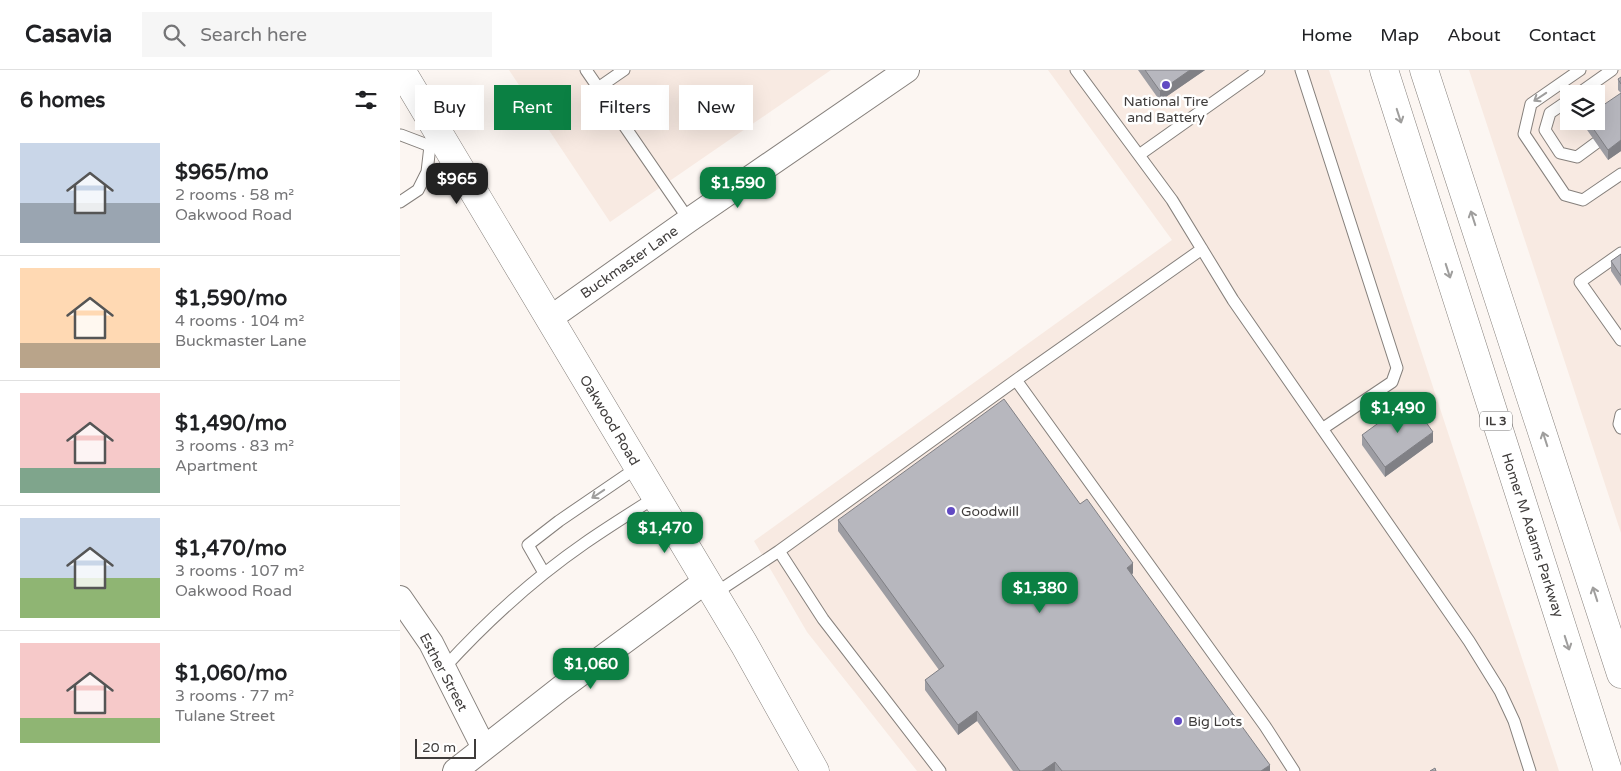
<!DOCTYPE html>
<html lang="en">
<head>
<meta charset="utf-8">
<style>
	body { margin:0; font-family:"Varela Round",sans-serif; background:#f6f6f6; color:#202124; height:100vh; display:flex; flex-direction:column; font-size:19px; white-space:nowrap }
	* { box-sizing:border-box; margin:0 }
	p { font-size:16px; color:#757577 }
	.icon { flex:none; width:28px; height:28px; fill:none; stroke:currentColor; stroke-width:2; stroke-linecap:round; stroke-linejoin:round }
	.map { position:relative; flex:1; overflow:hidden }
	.drawer { display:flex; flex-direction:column; background:#fff; width:400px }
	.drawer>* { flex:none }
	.guide { position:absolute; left:15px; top:15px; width:475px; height:45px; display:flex; gap:10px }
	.fabs { position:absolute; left:1160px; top:15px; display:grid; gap:10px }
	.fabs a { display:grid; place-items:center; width:45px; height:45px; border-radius:0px; background:#fff; box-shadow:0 5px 20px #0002; font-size:25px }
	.scale { position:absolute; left:15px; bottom:12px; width:61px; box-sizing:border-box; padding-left:5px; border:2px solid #3f3c3b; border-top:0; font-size:14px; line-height:18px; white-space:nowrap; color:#3f3c3b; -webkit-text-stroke:4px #fff; paint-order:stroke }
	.price { position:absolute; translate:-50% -42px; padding:0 11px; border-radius:10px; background:#0b8043; color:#fff; font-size:16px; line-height:32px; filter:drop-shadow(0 1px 2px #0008) }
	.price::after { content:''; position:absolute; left:50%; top:30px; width:15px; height:11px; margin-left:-8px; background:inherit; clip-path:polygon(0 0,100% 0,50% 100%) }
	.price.selected { background:#222; color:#fff }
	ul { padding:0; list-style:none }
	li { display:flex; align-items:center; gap:15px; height:125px; padding:0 20px }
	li+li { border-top:1px solid #e0e0e0 }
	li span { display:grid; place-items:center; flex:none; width:140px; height:100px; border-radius:0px; color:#555 }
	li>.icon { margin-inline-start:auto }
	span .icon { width:60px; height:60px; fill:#fffc; stroke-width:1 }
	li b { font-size:21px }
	h2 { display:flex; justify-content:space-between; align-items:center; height:60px; padding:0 20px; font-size:21px }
	.chip { padding:0 18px; border-radius:0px; background:#fff; box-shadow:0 5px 20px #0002; font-size:18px; line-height:45px }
	.chip.selected { background:#0b8043; color:#fff }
	header { display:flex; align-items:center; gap:30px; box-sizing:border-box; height:70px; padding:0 25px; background:#fff; border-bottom:1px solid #e0e0e0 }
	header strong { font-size:24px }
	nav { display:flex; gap:28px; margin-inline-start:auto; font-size:18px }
	.search { width:350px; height:45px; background:#f6f6f6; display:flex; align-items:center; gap:12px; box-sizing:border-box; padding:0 18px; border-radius:0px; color:#757577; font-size:19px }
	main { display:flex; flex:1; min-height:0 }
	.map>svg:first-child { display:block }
	.built { fill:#f8eae2; fill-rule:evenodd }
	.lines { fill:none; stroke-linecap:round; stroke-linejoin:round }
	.service-casing { stroke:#86807c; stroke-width:13 }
	.minor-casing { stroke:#86807c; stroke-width:26 }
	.tertiary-casing { stroke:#86807c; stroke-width:29 }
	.primary-casing { stroke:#86807c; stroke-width:29 }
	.service { stroke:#fff; stroke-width:11 }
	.minor { stroke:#fff; stroke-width:24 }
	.tertiary { stroke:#fff; stroke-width:28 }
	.primary { stroke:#fff; stroke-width:28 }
	.wall { fill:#9d9da3 }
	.shaded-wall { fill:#808085 }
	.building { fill:#b7b7be; stroke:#808085 }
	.oneway { stroke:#9f9e9d }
	.poi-dot { fill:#614ac3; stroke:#fff; stroke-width:2 }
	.labels { text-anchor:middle; stroke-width:5; stroke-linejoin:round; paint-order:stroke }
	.shield { fill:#fff; stroke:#797676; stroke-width:1 }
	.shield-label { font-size:12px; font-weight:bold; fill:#3f3c3b }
	.poi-label { font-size:14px; fill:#3f3c3b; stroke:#fff; text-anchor:start }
	.street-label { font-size:14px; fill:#3f3c3b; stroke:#fff }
</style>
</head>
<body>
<header>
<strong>Casavia</strong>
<div class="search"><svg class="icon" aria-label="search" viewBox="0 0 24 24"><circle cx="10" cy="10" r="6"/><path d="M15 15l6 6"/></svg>Search here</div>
<nav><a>Home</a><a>Map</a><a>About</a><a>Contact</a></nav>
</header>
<main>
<section class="drawer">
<h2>6 homes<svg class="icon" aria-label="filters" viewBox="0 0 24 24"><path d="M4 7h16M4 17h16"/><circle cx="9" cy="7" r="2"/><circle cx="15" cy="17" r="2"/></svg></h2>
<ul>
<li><span style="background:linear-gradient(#c9d6e8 60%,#9aa5b1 0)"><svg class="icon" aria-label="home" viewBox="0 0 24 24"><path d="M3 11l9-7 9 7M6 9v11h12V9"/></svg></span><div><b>$965/mo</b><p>2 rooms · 58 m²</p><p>Oakwood Road</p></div></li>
<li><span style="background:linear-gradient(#ffd9b3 75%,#b9a48a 0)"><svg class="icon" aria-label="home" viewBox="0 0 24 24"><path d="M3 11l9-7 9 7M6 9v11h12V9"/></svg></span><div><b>$1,590/mo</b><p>4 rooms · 104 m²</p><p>Buckmaster Lane</p></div></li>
<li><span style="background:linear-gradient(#f6c9c9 75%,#7fa58c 0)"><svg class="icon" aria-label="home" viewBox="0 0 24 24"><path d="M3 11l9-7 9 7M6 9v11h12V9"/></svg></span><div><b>$1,490/mo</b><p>3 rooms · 83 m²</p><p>Apartment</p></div></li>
<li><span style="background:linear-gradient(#c9d6e8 60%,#8fb573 0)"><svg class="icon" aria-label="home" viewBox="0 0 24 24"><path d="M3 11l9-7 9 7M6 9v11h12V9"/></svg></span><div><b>$1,470/mo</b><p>3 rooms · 107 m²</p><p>Oakwood Road</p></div></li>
<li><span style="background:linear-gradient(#f6c9c9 75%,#8fb573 0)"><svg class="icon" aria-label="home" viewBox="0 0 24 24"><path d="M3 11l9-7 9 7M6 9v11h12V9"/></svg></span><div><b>$1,060/mo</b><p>3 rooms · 77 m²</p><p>Tulane Street</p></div></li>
</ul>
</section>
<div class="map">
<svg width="1221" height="701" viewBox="0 0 1221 701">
	<rect width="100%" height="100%" fill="#fcf6f2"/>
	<path class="built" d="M109,0H431L210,152Z
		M648,0H929L1159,701H517L407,562L354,471L772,170Z
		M1069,0H1221V463ZM1169,24H1196V51H1169Z"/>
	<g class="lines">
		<defs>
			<path id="service" d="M186,0L289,150
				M676,0L772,130L833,230L1069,571L1100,621L1114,651L1130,701
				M901,0L997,298L992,312L922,359
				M1180,0L1131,34L1124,64L1165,125L1183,130L1221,104
				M198,18L224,0
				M1178,24L1212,0
				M1169,30L1150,43L1145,60L1160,83L1177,87L1196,73
				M0,65H1L30,76L36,75
				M739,85L859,0
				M0,132L18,120L27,102L30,76
				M1221,183L1180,212L1221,270
				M616,310L865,656L894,701
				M1221,345L1219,354L1221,358
				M144,503L128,475L159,451L238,397
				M314,524L379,481
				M44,598C86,552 133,509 185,473C208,457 232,442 256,427
				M540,701L423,549L379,481L616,310L802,179"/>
			<path id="minor" d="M149,249L289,150L507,0
				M0,528L31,573L84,678
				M55,701L161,618L306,511"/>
			<path id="tertiary" d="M1,0L344,574L415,701"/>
			<path id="primary" d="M984,0L1208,701
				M1024,0L1221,604"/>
		</defs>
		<use href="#service" class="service-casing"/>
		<use href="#minor" class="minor-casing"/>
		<use href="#tertiary" class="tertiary-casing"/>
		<use href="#primary" class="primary-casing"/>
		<use href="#service" class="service"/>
		<use href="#minor" class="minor"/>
		<use href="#tertiary" class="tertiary"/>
		<use href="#primary" class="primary"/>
	</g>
	<path class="wall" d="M738,0H805L760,31Z
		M1221,7V81L1208,90L1185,57V51H1196L1221,23L1218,20V9Z
		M1221,184V216L1211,201V191Z
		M962,365L1033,372L985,407L962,375Z
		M680,434L733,503L732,505L870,701H613L577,651L558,665L525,620V610L539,600L438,461V450Z"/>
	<path class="shaded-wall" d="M790,0H805L760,31V21Z
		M1221,70V81L1208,90V80Z
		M1033,362V372L985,407V397Z
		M733,493V503L727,508V498Z
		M577,641V651L558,665V655Z
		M655,692V701H642Z
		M870,695V701H861Z"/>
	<path class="building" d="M745,0H790L760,21Z
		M1221,7V14L1218,9Z
		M1221,23V70L1208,80L1188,51H1196V40Z
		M1221,184V206L1211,191Z
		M604,329L680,434L687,429L733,493L727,498L870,695L861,701H662L655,692L642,701H620L577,641L558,655L525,610L544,596L438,450Z
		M1010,330L1033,362L985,397L962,365Z
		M1035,698L1036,701H1030Z"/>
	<defs><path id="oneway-shaft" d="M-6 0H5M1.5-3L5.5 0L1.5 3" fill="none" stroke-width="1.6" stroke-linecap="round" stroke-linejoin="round" transform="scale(1.25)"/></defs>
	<g class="oneway">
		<use href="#oneway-shaft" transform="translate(1140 27) rotate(146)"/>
		<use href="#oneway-shaft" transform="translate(999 46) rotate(72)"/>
		<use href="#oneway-shaft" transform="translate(1073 148) rotate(-108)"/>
		<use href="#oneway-shaft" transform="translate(1048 201) rotate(72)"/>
		<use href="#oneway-shaft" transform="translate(1145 369) rotate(-108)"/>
		<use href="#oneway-shaft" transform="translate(198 424) rotate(146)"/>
		<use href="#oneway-shaft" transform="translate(1195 524) rotate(-108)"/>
		<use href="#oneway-shaft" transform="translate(1167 573) rotate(72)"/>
	</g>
	<g class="poi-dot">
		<circle cx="766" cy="15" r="5"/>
		<circle cx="551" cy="441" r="5"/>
		<circle cx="778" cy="651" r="5"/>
	</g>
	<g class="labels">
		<rect class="shield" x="1080" y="341.5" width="32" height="19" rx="4"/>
		<g class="shield-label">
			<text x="1096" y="355">IL 3</text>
		</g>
		<g class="poi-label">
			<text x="766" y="36" text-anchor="middle">National Tire<tspan x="766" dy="16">and Battery</tspan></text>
			<text x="561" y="446">Goodwill</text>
			<text x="788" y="656">Big Lots</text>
		</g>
		<g class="street-label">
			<text transform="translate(229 192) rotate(-35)" y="5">Buckmaster Lane</text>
			<text transform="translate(210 350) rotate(59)" y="5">Oakwood Road</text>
			<text transform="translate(1133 465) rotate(72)" y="5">Homer M Adams Parkway</text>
			<text transform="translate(44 602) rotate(62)" y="5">Esther Street</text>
		</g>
	</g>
</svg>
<div class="fabs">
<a><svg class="icon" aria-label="layers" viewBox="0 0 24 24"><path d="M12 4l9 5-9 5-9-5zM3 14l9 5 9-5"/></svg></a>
</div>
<div class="scale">20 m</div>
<b class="price selected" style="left:57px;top:135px">$965</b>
<b class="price" style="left:338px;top:139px">$1,590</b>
<b class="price" style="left:998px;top:364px">$1,490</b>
<b class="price" style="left:265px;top:484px">$1,470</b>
<b class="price" style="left:640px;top:544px">$1,380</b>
<b class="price" style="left:191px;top:620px">$1,060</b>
<div class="guide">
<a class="chip">Buy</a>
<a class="chip selected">Rent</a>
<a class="chip">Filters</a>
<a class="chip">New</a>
</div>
</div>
</main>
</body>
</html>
